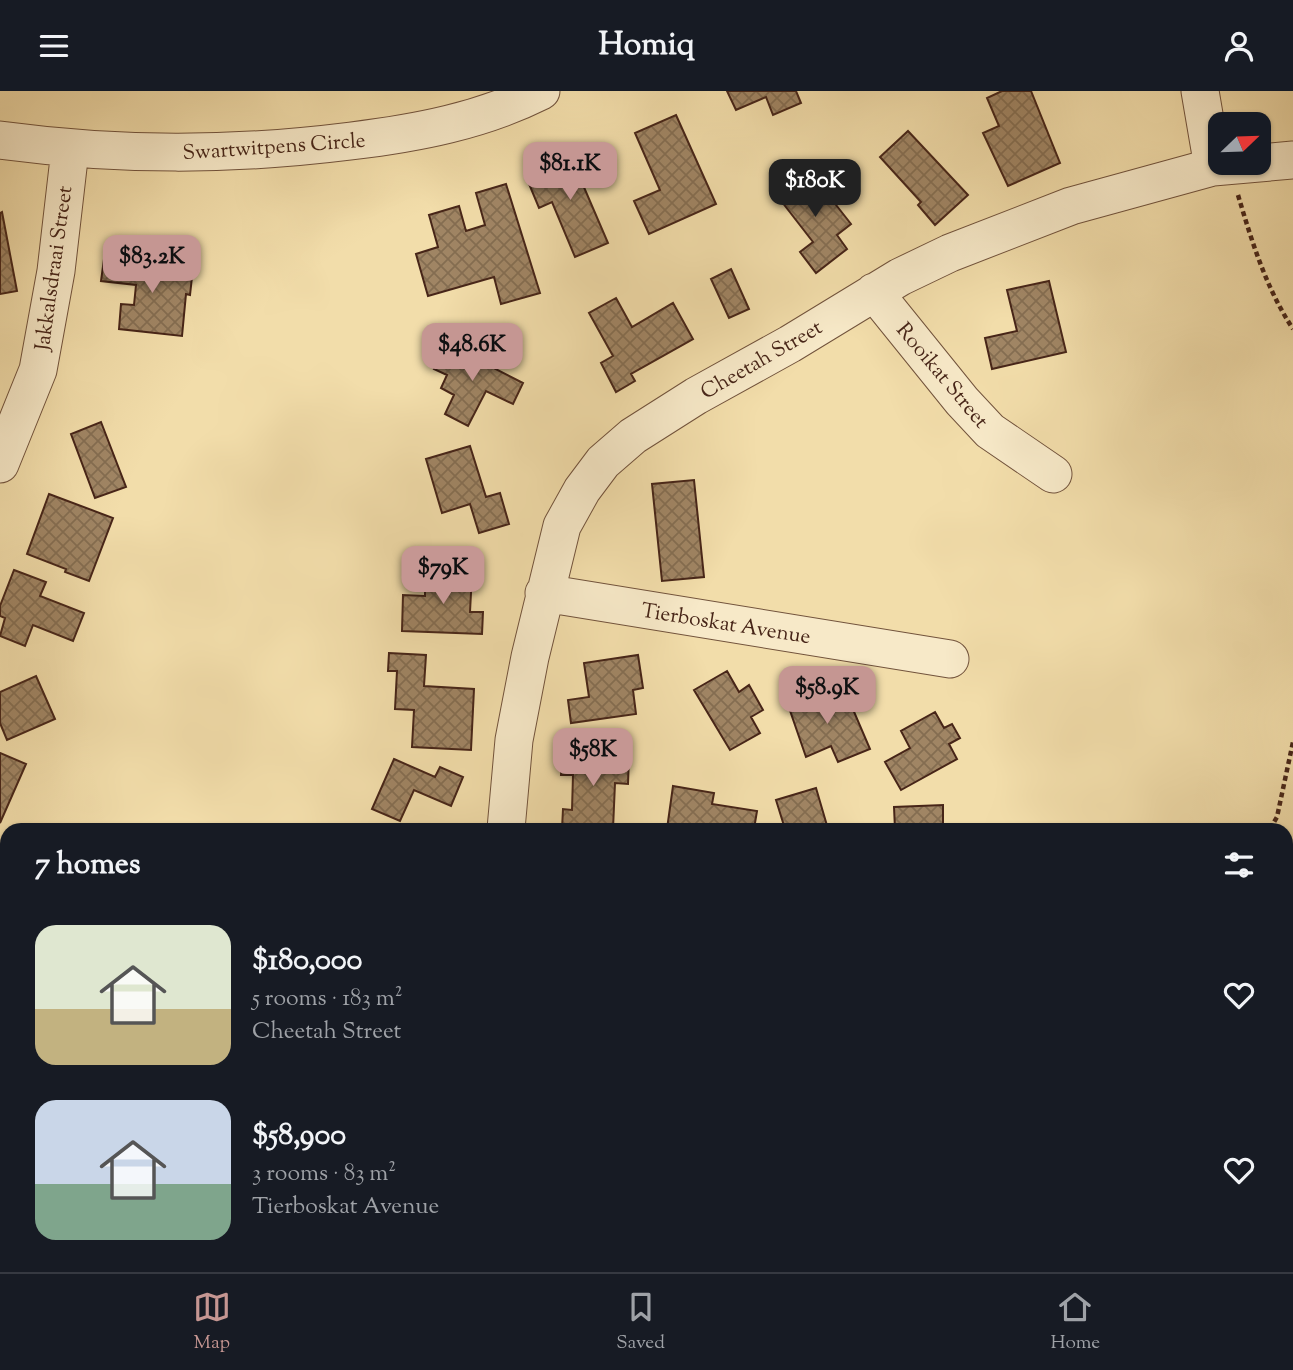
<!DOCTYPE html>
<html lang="en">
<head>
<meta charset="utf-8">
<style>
	body { margin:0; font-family:"Sorts Mill Goudy",serif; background:#242831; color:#f1f3f6; height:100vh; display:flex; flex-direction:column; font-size:26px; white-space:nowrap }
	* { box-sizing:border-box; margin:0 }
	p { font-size:23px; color:#9ea1a6 }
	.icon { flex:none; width:38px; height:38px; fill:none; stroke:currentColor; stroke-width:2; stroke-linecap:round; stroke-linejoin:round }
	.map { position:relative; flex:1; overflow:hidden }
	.sheet { position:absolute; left:0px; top:732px; width:1293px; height:450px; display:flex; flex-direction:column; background:#171b24; border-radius:21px 21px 0 0; box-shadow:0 2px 5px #0004 }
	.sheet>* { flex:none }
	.needle { width:46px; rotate:67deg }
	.buttons { position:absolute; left:1208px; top:21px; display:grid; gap:14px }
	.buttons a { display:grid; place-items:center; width:63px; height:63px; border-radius:14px; background:#171b24; box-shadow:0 2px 5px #0004; font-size:35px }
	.price { position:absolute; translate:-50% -60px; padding:0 16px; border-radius:14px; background:#c59692; color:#111; font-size:23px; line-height:46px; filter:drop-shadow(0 2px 4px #0008) }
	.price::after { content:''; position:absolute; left:50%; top:42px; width:21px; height:16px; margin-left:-10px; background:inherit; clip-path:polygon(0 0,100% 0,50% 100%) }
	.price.selected { background:#222; color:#fff }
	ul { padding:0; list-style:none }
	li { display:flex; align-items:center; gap:21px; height:175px; padding:0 35px }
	li span { display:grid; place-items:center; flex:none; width:196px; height:140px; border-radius:21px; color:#555 }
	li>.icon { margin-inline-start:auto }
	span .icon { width:84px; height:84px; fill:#fffc; stroke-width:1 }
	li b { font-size:30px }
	h2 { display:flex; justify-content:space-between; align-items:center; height:84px; padding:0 35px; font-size:30px }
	header { display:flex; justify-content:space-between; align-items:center; height:91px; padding:0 35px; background:#171b24; font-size:32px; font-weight:800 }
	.tabs { display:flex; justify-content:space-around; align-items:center; height:98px; border-top:2px solid #363941; background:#171b24; font-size:19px; color:#9ea1a6 }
	.tabs a { display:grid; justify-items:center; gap:4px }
	.tabs .selected { color:#c59692 }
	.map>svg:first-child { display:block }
	.building { fill:url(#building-cross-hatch); stroke:#472518; stroke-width:2 }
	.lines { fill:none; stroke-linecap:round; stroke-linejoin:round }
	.minor-casing { stroke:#72533c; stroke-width:39 }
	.path { stroke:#472518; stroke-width:4.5; stroke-dasharray:5 3.5; stroke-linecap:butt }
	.minor { stroke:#f7e9c8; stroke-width:37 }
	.labels { text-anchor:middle; stroke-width:5; stroke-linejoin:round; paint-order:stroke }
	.street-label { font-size:21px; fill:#472518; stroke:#f7e9c8 }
</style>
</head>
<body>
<header><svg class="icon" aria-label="menu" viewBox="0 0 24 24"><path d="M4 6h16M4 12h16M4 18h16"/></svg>Homiq<svg class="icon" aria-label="person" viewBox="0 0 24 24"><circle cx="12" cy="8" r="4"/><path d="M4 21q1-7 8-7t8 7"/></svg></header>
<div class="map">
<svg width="1293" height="1181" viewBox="0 0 1293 1181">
	<defs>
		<pattern id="building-cross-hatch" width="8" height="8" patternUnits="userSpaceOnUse" patternTransform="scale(1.75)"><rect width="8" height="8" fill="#a08564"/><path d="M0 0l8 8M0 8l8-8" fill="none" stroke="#846d51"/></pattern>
	</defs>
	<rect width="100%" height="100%" fill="#f2ddaa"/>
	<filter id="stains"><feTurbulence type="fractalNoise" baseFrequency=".00286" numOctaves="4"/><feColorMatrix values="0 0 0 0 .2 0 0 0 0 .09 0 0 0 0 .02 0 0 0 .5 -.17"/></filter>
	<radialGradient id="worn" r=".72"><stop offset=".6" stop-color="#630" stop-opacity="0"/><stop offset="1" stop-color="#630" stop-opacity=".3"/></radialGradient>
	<path class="building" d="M727,0H796L801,12L773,24L766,6L736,19Z
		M1002,0H1031L1060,72L1008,95L983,42L999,35L987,7Z
		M676,24L716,113L649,143L634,110L660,99L635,42Z
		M908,40L968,104L935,134L918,114L921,111L880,66Z
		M563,62L568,73L585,66L595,89L583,94L608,152L575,166L552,111L539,117L527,88L549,78L545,69Z
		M807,77L851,133L837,144L847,158L816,182L800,161L813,151L775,102Z
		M506,93L540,202L501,213L494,186L428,205L416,163L438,156L429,124L459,115L466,140L485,134L476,102Z
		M2,121L17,200L0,203V122Z
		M104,168L193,177L190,204L186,203L182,245L119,238L121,213L134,214L136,194L101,190Z
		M731,178L749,218L729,227L711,188Z
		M1049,190L1066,261L992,278L985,247L1017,240L1007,199Z
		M616,207L632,236L673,212L693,248L631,283L635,290L616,301L601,272L613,265L589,222Z
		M447,253L523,292L513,313L486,300L468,335L445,323L454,304L441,297L447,284L434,278Z
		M101,331L126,396L95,407L71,343Z
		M470,355L486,406L500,402L509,433L479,442L470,413L442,422L426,368Z
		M694,389L704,486L662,490L652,393Z
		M49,403L113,427L89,490L65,481L66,478L27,463Z
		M14,479L46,491L40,505L84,522L73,550L33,534L25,555L0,545L5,527L0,525V515Z
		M425,481L472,483L470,521H483L482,543L402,540L403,504L425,505Z
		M389,562L426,564L424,595L474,598L471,659L412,656L414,619L395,618L397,580H388Z
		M638,564L643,597L633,599L636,623L571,632L568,609L589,606L584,572Z
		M727,580L739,601L749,594L763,619L751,626L760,642L730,659L694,599Z
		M36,585L55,628L7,649L0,632V601Z
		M815,595L825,619L849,609L870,658L838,671L831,655L806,666L786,608Z
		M935,621L944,637L952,633L960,647L949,653L957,668L901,699L885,671L910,657L901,640Z
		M562,661L629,664L628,693L615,692L613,738H562L563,718L572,719L573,684H561Z
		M0,662L26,673L0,732Z
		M394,668L435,686L440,676L463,686L451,715L414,699L400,730L372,718Z
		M673,695L714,702L712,713L757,720L754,738H667Z
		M816,697L828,738H785L776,709Z
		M943,714V734H957V738H895L894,716Z
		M401,1174H427L411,1181H404Z
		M677,1174H738L728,1181H664Z"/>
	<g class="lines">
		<defs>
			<path id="minor" d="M1200,0L1213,76
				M0,49C120,65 231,65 351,50C417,42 481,30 541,0
				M874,201L962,310L990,340L1053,383
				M0,373L38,279L56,180L70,59
				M544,502L950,568
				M506,738L514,649L530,566L562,435L582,399L603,371L633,345L696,305L790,253L900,186L950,162L1071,115L1213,76L1293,69
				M516,1174L519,1181
				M809,1181L814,1174"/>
		</defs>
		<use href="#minor" class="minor-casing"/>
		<path class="path" d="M1238,104C1252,151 1266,197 1293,238
			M1270,738L1277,726L1293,651
			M1216,1181L1219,1174"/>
		<use href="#minor" class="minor"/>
	</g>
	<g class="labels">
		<g class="street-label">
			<text transform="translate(274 55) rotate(-4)" y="7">Swartwitpens Circle</text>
			<text transform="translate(53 177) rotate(-82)" y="7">Jakkalsdraai Street</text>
			<text transform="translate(761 268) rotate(-30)" y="7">Cheetah Street</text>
			<text transform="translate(943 284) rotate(50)" y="7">Rooikat Street</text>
			<text transform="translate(726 532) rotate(9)" y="7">Tierboskat Avenue</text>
		</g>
	</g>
	<rect width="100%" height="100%" filter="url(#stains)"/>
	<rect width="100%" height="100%" fill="url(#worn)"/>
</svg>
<div class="buttons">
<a><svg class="needle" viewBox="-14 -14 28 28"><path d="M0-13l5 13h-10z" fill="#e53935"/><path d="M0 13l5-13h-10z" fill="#9ea1a6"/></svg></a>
</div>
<b class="price" style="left:570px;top:111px">$81.1K</b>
<b class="price selected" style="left:815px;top:128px">$180K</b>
<b class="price" style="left:152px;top:204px">$83.2K</b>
<b class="price" style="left:472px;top:292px">$48.6K</b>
<b class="price" style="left:443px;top:515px">$79K</b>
<b class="price" style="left:827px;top:635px">$58.9K</b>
<b class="price" style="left:593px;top:697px">$58K</b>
<section class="sheet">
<h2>7 homes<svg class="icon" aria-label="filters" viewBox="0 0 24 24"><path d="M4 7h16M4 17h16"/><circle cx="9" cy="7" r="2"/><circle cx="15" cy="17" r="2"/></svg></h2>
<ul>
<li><span style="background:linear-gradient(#dfe7d0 60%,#c2b280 0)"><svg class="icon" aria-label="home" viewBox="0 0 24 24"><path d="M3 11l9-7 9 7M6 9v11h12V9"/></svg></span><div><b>$180,000</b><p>5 rooms · 183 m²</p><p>Cheetah Street</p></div><svg class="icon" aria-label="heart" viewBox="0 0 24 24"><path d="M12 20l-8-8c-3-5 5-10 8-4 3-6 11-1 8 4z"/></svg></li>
<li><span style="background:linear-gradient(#c9d6e8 60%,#7fa58c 0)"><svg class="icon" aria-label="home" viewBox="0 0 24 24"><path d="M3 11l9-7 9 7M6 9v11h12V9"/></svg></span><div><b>$58,900</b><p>3 rooms · 83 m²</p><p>Tierboskat Avenue</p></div><svg class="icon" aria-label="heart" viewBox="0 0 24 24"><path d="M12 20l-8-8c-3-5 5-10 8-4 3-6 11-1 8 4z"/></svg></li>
</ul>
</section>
</div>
<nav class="tabs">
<a class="selected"><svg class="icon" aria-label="map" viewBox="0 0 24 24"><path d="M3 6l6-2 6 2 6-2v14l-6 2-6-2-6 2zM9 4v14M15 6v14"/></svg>Map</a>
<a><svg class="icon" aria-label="saved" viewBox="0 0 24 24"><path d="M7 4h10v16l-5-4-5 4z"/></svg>Saved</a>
<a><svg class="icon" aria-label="home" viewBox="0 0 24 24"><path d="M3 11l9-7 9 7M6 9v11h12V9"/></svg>Home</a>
</nav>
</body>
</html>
